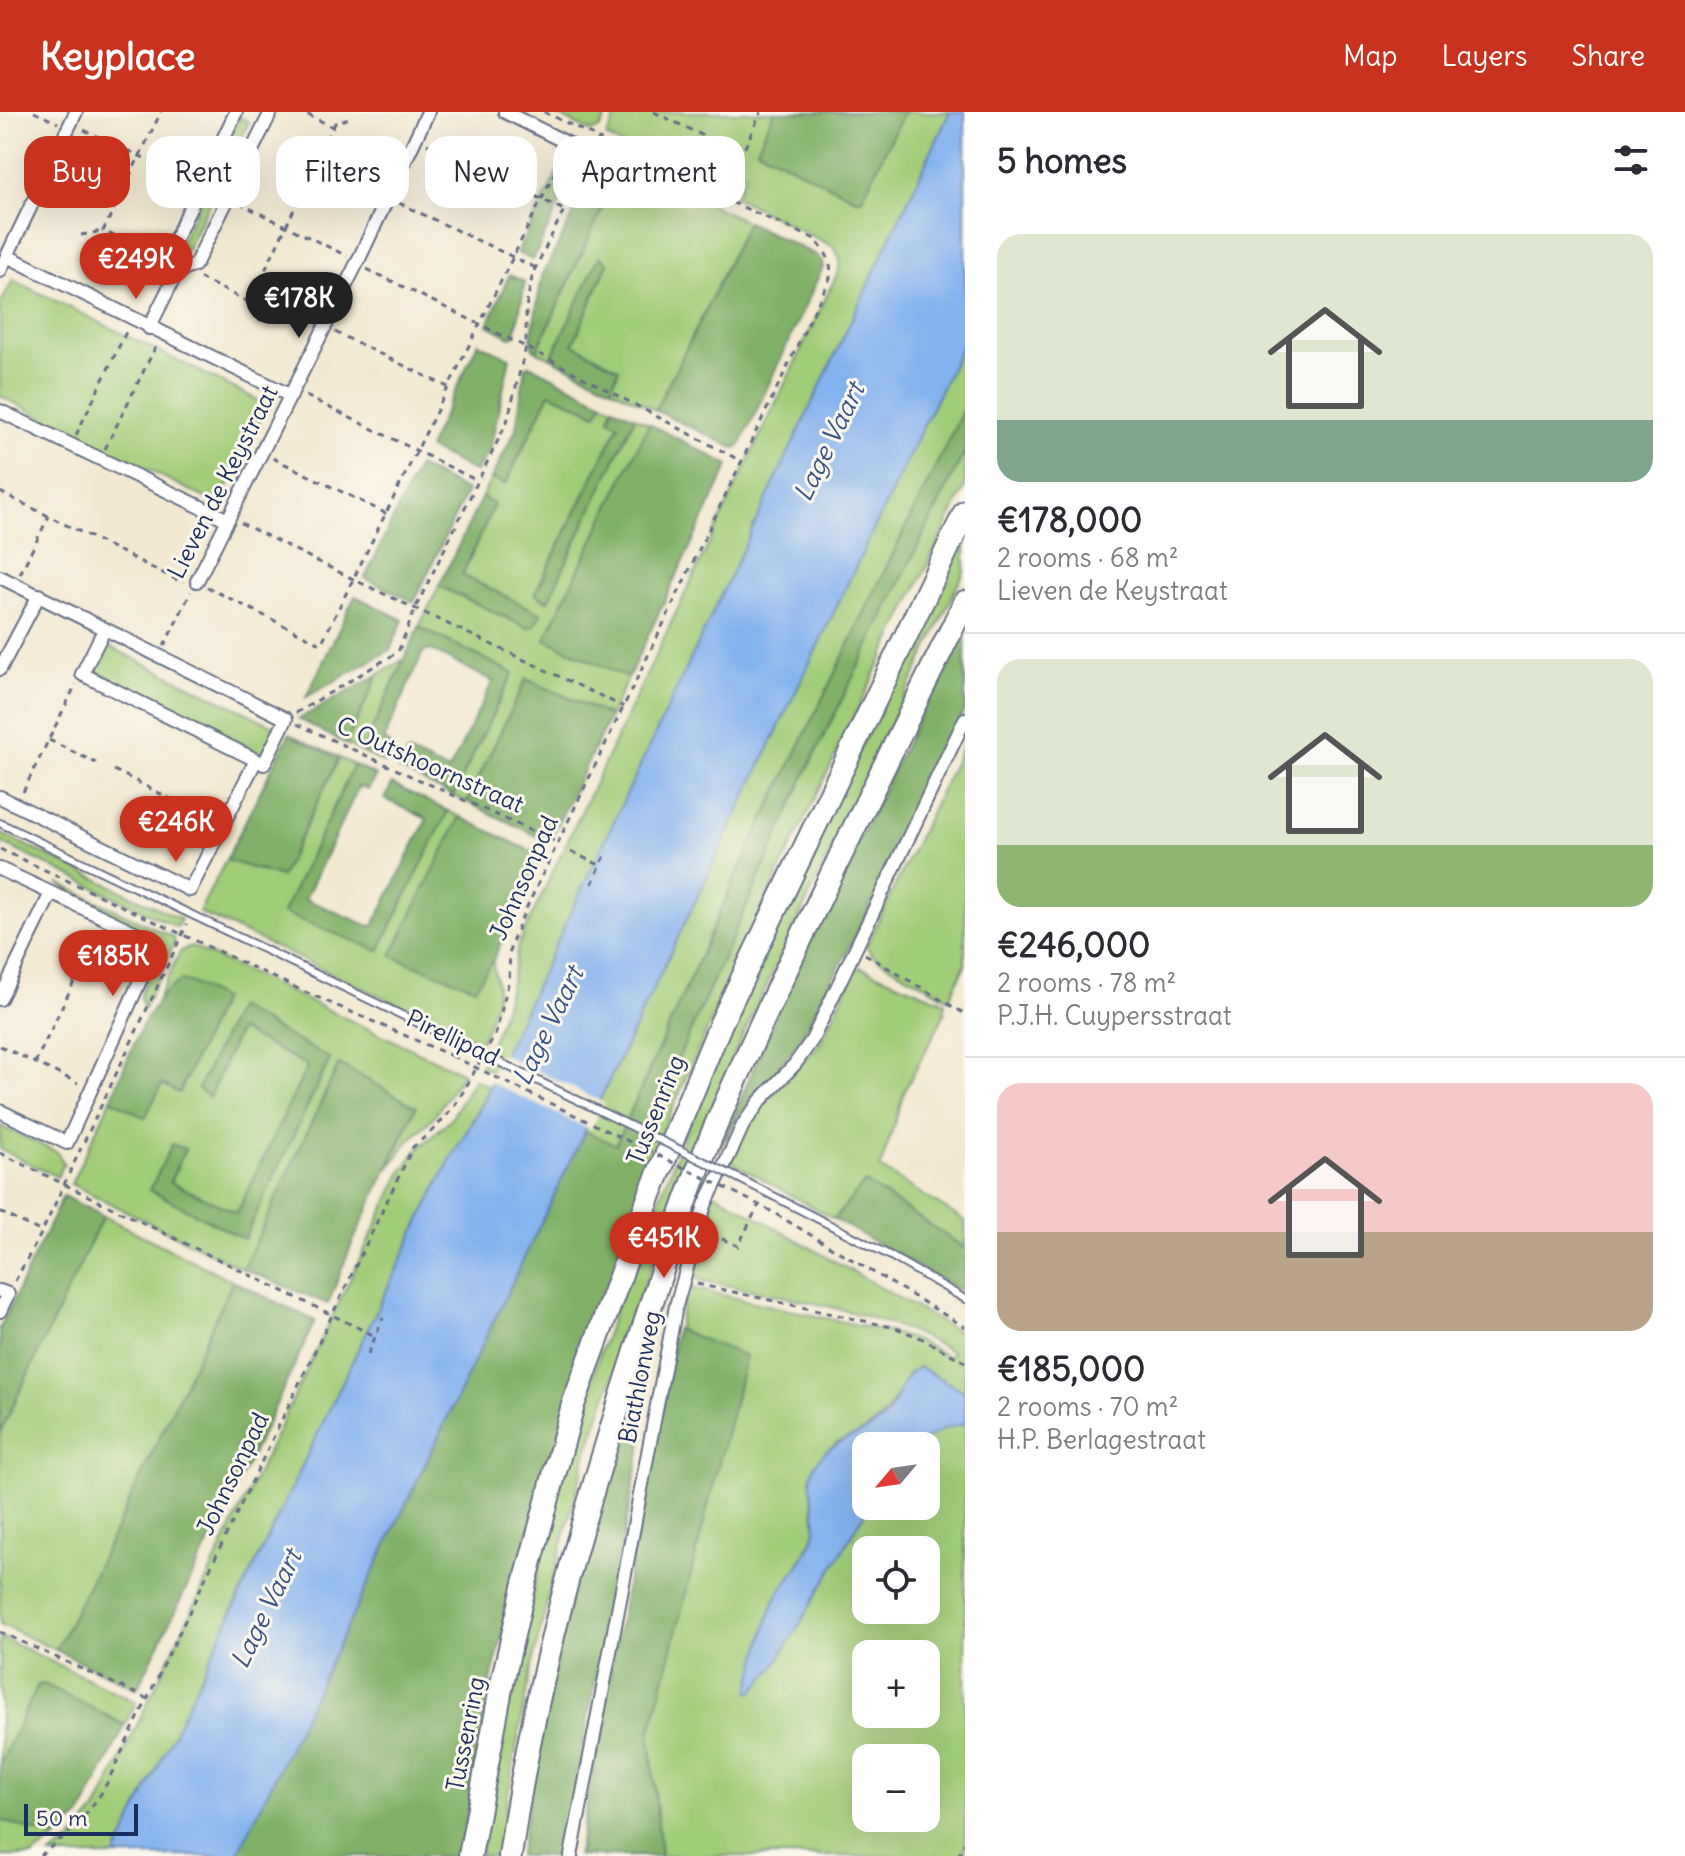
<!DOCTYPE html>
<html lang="en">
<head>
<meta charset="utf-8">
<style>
	body { margin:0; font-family:Delius,sans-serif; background:#f7f7f7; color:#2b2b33; height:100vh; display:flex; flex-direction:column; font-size:30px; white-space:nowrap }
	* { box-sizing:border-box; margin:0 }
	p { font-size:26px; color:#7c7c81 }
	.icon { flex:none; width:44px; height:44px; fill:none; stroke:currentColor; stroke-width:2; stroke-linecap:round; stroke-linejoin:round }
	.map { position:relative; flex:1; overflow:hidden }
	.side { display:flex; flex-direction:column; background:#fff; width:720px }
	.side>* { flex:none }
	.hud { position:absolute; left:24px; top:24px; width:760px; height:72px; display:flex; gap:16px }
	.needle { width:52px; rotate:241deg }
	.controls { position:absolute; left:852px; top:1320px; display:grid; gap:16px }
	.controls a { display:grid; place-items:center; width:88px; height:88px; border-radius:16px; background:#fff; box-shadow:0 8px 32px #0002; font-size:40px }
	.scale { position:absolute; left:24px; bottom:20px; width:114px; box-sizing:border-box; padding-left:8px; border:4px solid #1b2f5e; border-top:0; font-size:22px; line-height:28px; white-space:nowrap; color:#1b2f5e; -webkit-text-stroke:6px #fbf7ec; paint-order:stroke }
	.price { position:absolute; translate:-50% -68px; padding:0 18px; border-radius:28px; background:#c8321e; color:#fff; font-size:26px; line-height:52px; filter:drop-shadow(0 2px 4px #0008) }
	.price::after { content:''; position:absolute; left:50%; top:48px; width:24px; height:18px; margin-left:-12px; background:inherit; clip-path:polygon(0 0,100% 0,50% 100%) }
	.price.active { background:#222; color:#fff }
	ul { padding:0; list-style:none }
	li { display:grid; align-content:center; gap:16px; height:424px; padding:0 32px }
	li+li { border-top:2px solid #e1e1e2 }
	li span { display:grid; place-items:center; height:248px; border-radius:24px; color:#555 }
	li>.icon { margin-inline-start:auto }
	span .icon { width:144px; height:144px; fill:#fffc; stroke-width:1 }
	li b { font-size:34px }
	h2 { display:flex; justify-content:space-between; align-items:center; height:96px; padding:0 32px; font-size:34px }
	.tag { padding:0 28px; border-radius:24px; background:#fff; box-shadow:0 8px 32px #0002; font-size:28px; line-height:72px }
	.tag.active { background:#c8321e; color:#fff }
	header { display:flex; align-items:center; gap:48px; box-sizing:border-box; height:112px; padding:0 40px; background:#c8321e; color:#fff }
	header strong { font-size:38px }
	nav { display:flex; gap:44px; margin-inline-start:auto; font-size:28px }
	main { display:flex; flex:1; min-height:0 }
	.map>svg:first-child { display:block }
	.green { fill:#a1cc78; stroke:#5e7e6b; stroke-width:2; fill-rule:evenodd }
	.forest { fill:#80b068; stroke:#4e7063; stroke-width:2 }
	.water { fill:#84b2ee; stroke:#5070a6; stroke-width:2 }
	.pier { fill:#f3e9d1 }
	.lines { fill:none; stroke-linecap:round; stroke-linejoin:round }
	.lane-casing { stroke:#677086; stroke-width:10 }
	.street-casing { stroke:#677086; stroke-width:16 }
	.highway-casing { stroke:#677086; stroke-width:26 }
	.path { stroke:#677086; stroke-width:3; stroke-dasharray:6 6; stroke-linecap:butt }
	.lane { stroke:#fff; stroke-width:6 }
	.street { stroke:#fff; stroke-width:12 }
	.highway { stroke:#fff; stroke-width:22 }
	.lane-bridge-casing { stroke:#677086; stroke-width:10; stroke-linecap:butt }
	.path-bridge { stroke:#677086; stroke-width:3; stroke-dasharray:6 6; stroke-linecap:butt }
	.lane-bridge { stroke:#fff; stroke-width:6 }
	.labels { text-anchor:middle; stroke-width:6; stroke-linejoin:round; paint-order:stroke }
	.street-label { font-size:24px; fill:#1b2f5e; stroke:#fbf7ec }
	.water-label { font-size:26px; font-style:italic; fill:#3a5689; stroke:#fbf7ec }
</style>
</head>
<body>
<header>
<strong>Keyplace</strong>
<nav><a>Map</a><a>Layers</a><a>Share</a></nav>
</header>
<main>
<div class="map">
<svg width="965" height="1744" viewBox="0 0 965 1744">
	<rect width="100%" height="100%" fill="#fbf7ec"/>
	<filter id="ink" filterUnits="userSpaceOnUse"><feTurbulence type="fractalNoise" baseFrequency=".0125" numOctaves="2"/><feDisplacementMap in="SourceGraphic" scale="16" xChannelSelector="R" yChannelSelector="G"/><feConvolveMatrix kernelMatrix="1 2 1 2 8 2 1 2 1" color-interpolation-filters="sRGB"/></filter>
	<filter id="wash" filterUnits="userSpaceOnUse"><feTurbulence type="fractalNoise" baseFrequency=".006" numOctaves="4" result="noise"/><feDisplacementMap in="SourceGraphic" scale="32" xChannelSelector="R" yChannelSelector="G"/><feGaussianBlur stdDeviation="1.8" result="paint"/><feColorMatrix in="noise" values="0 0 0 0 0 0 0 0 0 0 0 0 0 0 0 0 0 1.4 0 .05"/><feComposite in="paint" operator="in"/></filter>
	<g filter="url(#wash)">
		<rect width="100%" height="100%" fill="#f3e9d1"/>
		<path class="green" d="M552,0H609L600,16L591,20Z
			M614,0H784L765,41L856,87L862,86L904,0H950L496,961L480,954C501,915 511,877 518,833L839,158L840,146L834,135L735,85L745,63L726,55L714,78L606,25L617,2Z
			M240,5L249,10L187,137L179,143L177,138Z
			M605,41L747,110L705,200L655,298L611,276L619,257L573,232L608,151L600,145L551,246L537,239L616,67L597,56Z
			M13,168L268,293L219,393L0,284V193Z
			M965,227V294L736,764L615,1034L585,1019Z
			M550,281L596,302L603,290L613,295L609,307L619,312L535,481L547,489L635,305L649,312L545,527L628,566L610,604L526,567L467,690L453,684L513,561L419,515L439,474L527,516L541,503L462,463L494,393L482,385L491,367L506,372Z
			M965,339V375L747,827L664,1016L652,1051L635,1043L810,652Z
			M965,418V458L733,944L640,1185L588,1337L555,1458L529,1565L497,1744H480L501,1616L569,1330L623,1175L739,889Z
			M104,532L276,615L263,642L91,558Z
			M404,547L362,640L346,632L378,563Z
			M963,633L965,634V853L949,887L873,844L866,834Z
			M339,646L354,653L283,801L379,838L448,699L460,705L392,843L474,875L493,848C493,856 496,865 497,874C497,892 488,914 480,930L199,800L226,748L281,764Z
			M0,721L181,807L177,815L0,730Z
			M58,771L173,825L175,830L144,896L140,886L159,828L69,784L70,780Z
			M191,834L463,961L435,1003L407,1031L388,1058L416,995L339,952L243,1157L71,1072L111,987L145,1005L162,971L180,980L221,888L171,875L156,891L180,840ZM237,896L330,947L244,1127L150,1078L185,1038L170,1070L237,1101L308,953L239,918L210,984L199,977Z
			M860,855L945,890V901L905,978L880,1056L965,1109V1136L866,1071L834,1107L730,1049L746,1015L766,990L820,932L854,860Z
			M474,967L490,975L426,1096L115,1744H50L71,1729L97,1697L400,1063L416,1039L451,1007Z
			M0,1014L57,1040L64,1052L57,1065L0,1037Z
			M715,1081L965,1224V1744H577L685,1181L692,1176L700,1178L893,1221L920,1230L949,1245L952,1240C884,1199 778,1184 700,1168L694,1164L690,1153ZM909,1260L889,1334H926V1394H866L754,1561L775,1487L797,1456L812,1428L816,1416L811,1373L836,1331C879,1316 890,1301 909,1260ZM866,1438H926V1498H866ZM866,1542H926V1602H866ZM866,1646H926V1706H866Z
			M103,1104L233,1169L123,1403L56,1538L0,1512V1321Z
			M0,1525L136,1590L125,1613L44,1572L38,1573L0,1652Z
			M0,1708L2,1707L57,1726L33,1744H0Z"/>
		<path class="forest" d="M774,0H904L862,87H856L757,37Z
			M568,38L582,45L533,148L517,141Z
			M597,56L616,66L537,239L533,237L531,228L542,164Z
			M747,110L816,143L822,149L823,155L740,334L734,336L655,298L705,200Z
			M599,145L608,151L573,232L619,257L611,276L551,246Z
			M509,163L525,170L515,224L510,225L488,213Z
			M478,231L510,246L490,337L476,360L428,336Z
			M529,253L603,290L597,302L550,281L505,372L491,367L516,317L525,256Z
			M965,294V339L810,652L635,1043L652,1051L531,1408L491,1569L460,1744H237L585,1019L616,1033L736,764Z
			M613,295L635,305L548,489L535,482L619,313L609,307Z
			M649,312L729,353L628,566L545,527Z
			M418,354L467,379L414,490L365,466Z
			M482,385L494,393L462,463L542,502L534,514L528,516L439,474Z
			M355,484L403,508L390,538L306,585Z
			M965,510V597L861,814L798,931L739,1003L718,1041L791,868Z
			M419,515L513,561L453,684L398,657L408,640L449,659L493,569L431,538L423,540L384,627L390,632L385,651L362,640Z
			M378,563L346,632L299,607Z
			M526,567L610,604L549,730L467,690Z
			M289,622L339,646L281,765L226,748Z
			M354,653L376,664L368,678L359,674L305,787L369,814L374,813L427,707L385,687L392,672L448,699L379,839L283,801Z
			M460,705L541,744L493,848L475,876L391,844Z
			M182,868L192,871L222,887L179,981L162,972L145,1006L111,987C129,948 143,890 182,868Z
			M237,895L330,947L244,1127L150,1078L172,1032L185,1037L170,1070L237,1101L308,954L239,918L209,985L198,977Z
			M339,952L416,995L351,1134L328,1192L243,1157Z
			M865,1070L965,1136V1181L834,1107Z
			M63,1084L103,1104L0,1321V1216Z
			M233,1169L315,1209L265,1316L137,1577L56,1538L123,1403Z
			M676,1217L746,1244L650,1623L661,1744H579L598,1624Z
			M623,1307L644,1320L582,1637L564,1744H519L542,1617L573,1473Z
			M44,1572L125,1613L81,1704L57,1726L0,1708V1652L38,1573Z"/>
		<path class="water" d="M950,0H965V227L237,1744H115L426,1096L451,1046L483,991L502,945Z
			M919,1255L965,1280V1312L946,1316L914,1334H866V1394H869L775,1554L753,1580H749C756,1555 765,1507 776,1486C788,1463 811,1444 815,1417C819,1396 803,1371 816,1351C832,1325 866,1326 886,1304C900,1288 899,1265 919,1255Z"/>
		<path class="pier" d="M500,941L604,991L591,1018L488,969Z"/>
	</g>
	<g filter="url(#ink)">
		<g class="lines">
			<defs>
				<path id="lane" d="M0,711L458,930
					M740,1067L889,1143L965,1187"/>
				<path id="street" d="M505,0L569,32
					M7,144L76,0
					M0,159L7,144L291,284
					M177,160L169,140L236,0
					M149,216L177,160L195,153L271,0
					M0,299L228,408
					M0,465L286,607L264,652L256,648L190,778L0,685
					M197,469L358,149L428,0
					M104,518L82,562L256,648
					M0,557L39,483
					M0,757L147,826L152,842L67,1031L0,999
					M0,887L51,781
					M0,1179L8,1182L0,1199
					M571,1744L676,1194L705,1093L733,1035L743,1013L760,989L795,952L812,928L965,607"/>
				<path id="highway" d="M470,1744L502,1571L525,1471L573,1293L651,1080L721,911L965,400
					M510,1744C533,1579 578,1419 629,1261C656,1177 681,1094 716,1013C793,836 880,663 965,490"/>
			</defs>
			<use href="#lane" class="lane-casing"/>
			<use href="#street" class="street-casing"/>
			<use href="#highway" class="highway-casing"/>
			<path class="path" d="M34,0L58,11
				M544,0L598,26
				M654,0L741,42
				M333,15L335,11L349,6
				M84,18L189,67
				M427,32L564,98
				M239,91L347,144
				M399,91L536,156
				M81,123L103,119
				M158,144L103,119L161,0
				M367,157L526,235L741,349
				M200,166L254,193L261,209
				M250,190L333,15L302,0
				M335,220L450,276
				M306,284L478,369
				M76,323L127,218
				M105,337L157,232
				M273,346L387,402
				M0,380L183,471
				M241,411L361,471L624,595
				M20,462L49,404
				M207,475L321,532L563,44
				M164,534L191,480
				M296,601L398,540L415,497L507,310L526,235V195L533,161L599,27L722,86
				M297,612L558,731
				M49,628L96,651
				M114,658L212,708
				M23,680L76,572
				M0,737L303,879L452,944
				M571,740L600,753
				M592,772L607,739
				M865,842L965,902
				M0,934L78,971
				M489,934L496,921L509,868L510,835L524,801L830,166C833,149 825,138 813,126L722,86L761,0
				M35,951L76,866
				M84,1030L187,812
				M0,1041L375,1224
				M734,1080L769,1098L965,1215
				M0,1100L42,1120
				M711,1122L738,1134L759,1092
				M15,1169L42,1120L81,1036
				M697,1172L896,1216L921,1226L965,1250
				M368,1242L383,1206
				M0,1520L146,1586
				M40,1744L78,1713L103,1679L413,1035C450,1005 457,992 479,951
				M958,1744L965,1731"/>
			<use href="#lane" class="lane"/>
			<use href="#street" class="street"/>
			<use href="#highway" class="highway"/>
			<defs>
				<path id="lane-bridge" d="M458,930L740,1067"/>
			</defs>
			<use href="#lane-bridge" class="lane-bridge-casing"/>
			<path class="path-bridge" d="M452,944L734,1080"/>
			<use href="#lane-bridge" class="lane-bridge"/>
		</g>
	</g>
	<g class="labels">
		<g class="street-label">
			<text transform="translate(223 370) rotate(-63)" y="8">Lieven de Keystraat</text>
			<text transform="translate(430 653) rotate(24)" y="8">C Outshoornstraat</text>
			<text transform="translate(524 766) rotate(-66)" y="8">Johnsonpad</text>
			<text transform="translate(453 926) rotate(25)" y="8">Pirellipad</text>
			<text transform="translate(656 998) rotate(-68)" y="8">Tussenring</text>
			<text transform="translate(640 1265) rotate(-79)" y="8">Biathlonweg</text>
			<text transform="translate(233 1362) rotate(-64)" y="8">Johnsonpad</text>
			<text transform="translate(466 1622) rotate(-79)" y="8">Tussenring</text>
		</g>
		<g class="water-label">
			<text transform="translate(829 330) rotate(-64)" y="9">Lage Vaart</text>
			<text transform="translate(548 914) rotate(-64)" y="9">Lage Vaart</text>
			<text transform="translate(266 1497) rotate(-64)" y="9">Lage Vaart</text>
		</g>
	</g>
</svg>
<div class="controls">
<a><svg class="needle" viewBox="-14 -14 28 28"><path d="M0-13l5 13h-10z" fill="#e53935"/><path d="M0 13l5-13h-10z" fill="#7c7c81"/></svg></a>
<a><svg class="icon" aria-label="locate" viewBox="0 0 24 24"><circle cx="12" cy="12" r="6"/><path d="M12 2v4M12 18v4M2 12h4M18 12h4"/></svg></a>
<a>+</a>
<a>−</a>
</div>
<div class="scale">50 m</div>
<b class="price" style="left:136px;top:189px">€249K</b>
<b class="price active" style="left:299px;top:228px">€178K</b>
<b class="price" style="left:176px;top:752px">€246K</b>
<b class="price" style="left:113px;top:886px">€185K</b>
<b class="price" style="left:664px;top:1168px">€451K</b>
<div class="hud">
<a class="tag active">Buy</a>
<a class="tag">Rent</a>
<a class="tag">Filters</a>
<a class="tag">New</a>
<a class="tag">Apartment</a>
</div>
</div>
<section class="side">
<h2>5 homes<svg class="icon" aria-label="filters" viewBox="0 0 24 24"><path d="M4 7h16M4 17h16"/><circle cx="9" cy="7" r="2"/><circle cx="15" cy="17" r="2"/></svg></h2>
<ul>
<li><span style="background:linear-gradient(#dfe7d0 75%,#7fa58c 0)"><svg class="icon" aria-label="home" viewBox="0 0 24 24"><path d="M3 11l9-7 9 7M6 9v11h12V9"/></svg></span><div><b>€178,000</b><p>2 rooms · 68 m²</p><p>Lieven de Keystraat</p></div></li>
<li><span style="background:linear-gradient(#dfe7d0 75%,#8fb573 0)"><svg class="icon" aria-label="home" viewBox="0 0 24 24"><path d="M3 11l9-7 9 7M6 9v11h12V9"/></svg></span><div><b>€246,000</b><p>2 rooms · 78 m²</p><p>P.J.H. Cuypersstraat</p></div></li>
<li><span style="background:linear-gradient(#f6c9c9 60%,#b9a48a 0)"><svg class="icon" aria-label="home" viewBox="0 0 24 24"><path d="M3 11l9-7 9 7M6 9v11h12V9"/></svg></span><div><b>€185,000</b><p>2 rooms · 70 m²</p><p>H.P. Berlagestraat</p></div></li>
</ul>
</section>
</main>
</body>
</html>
